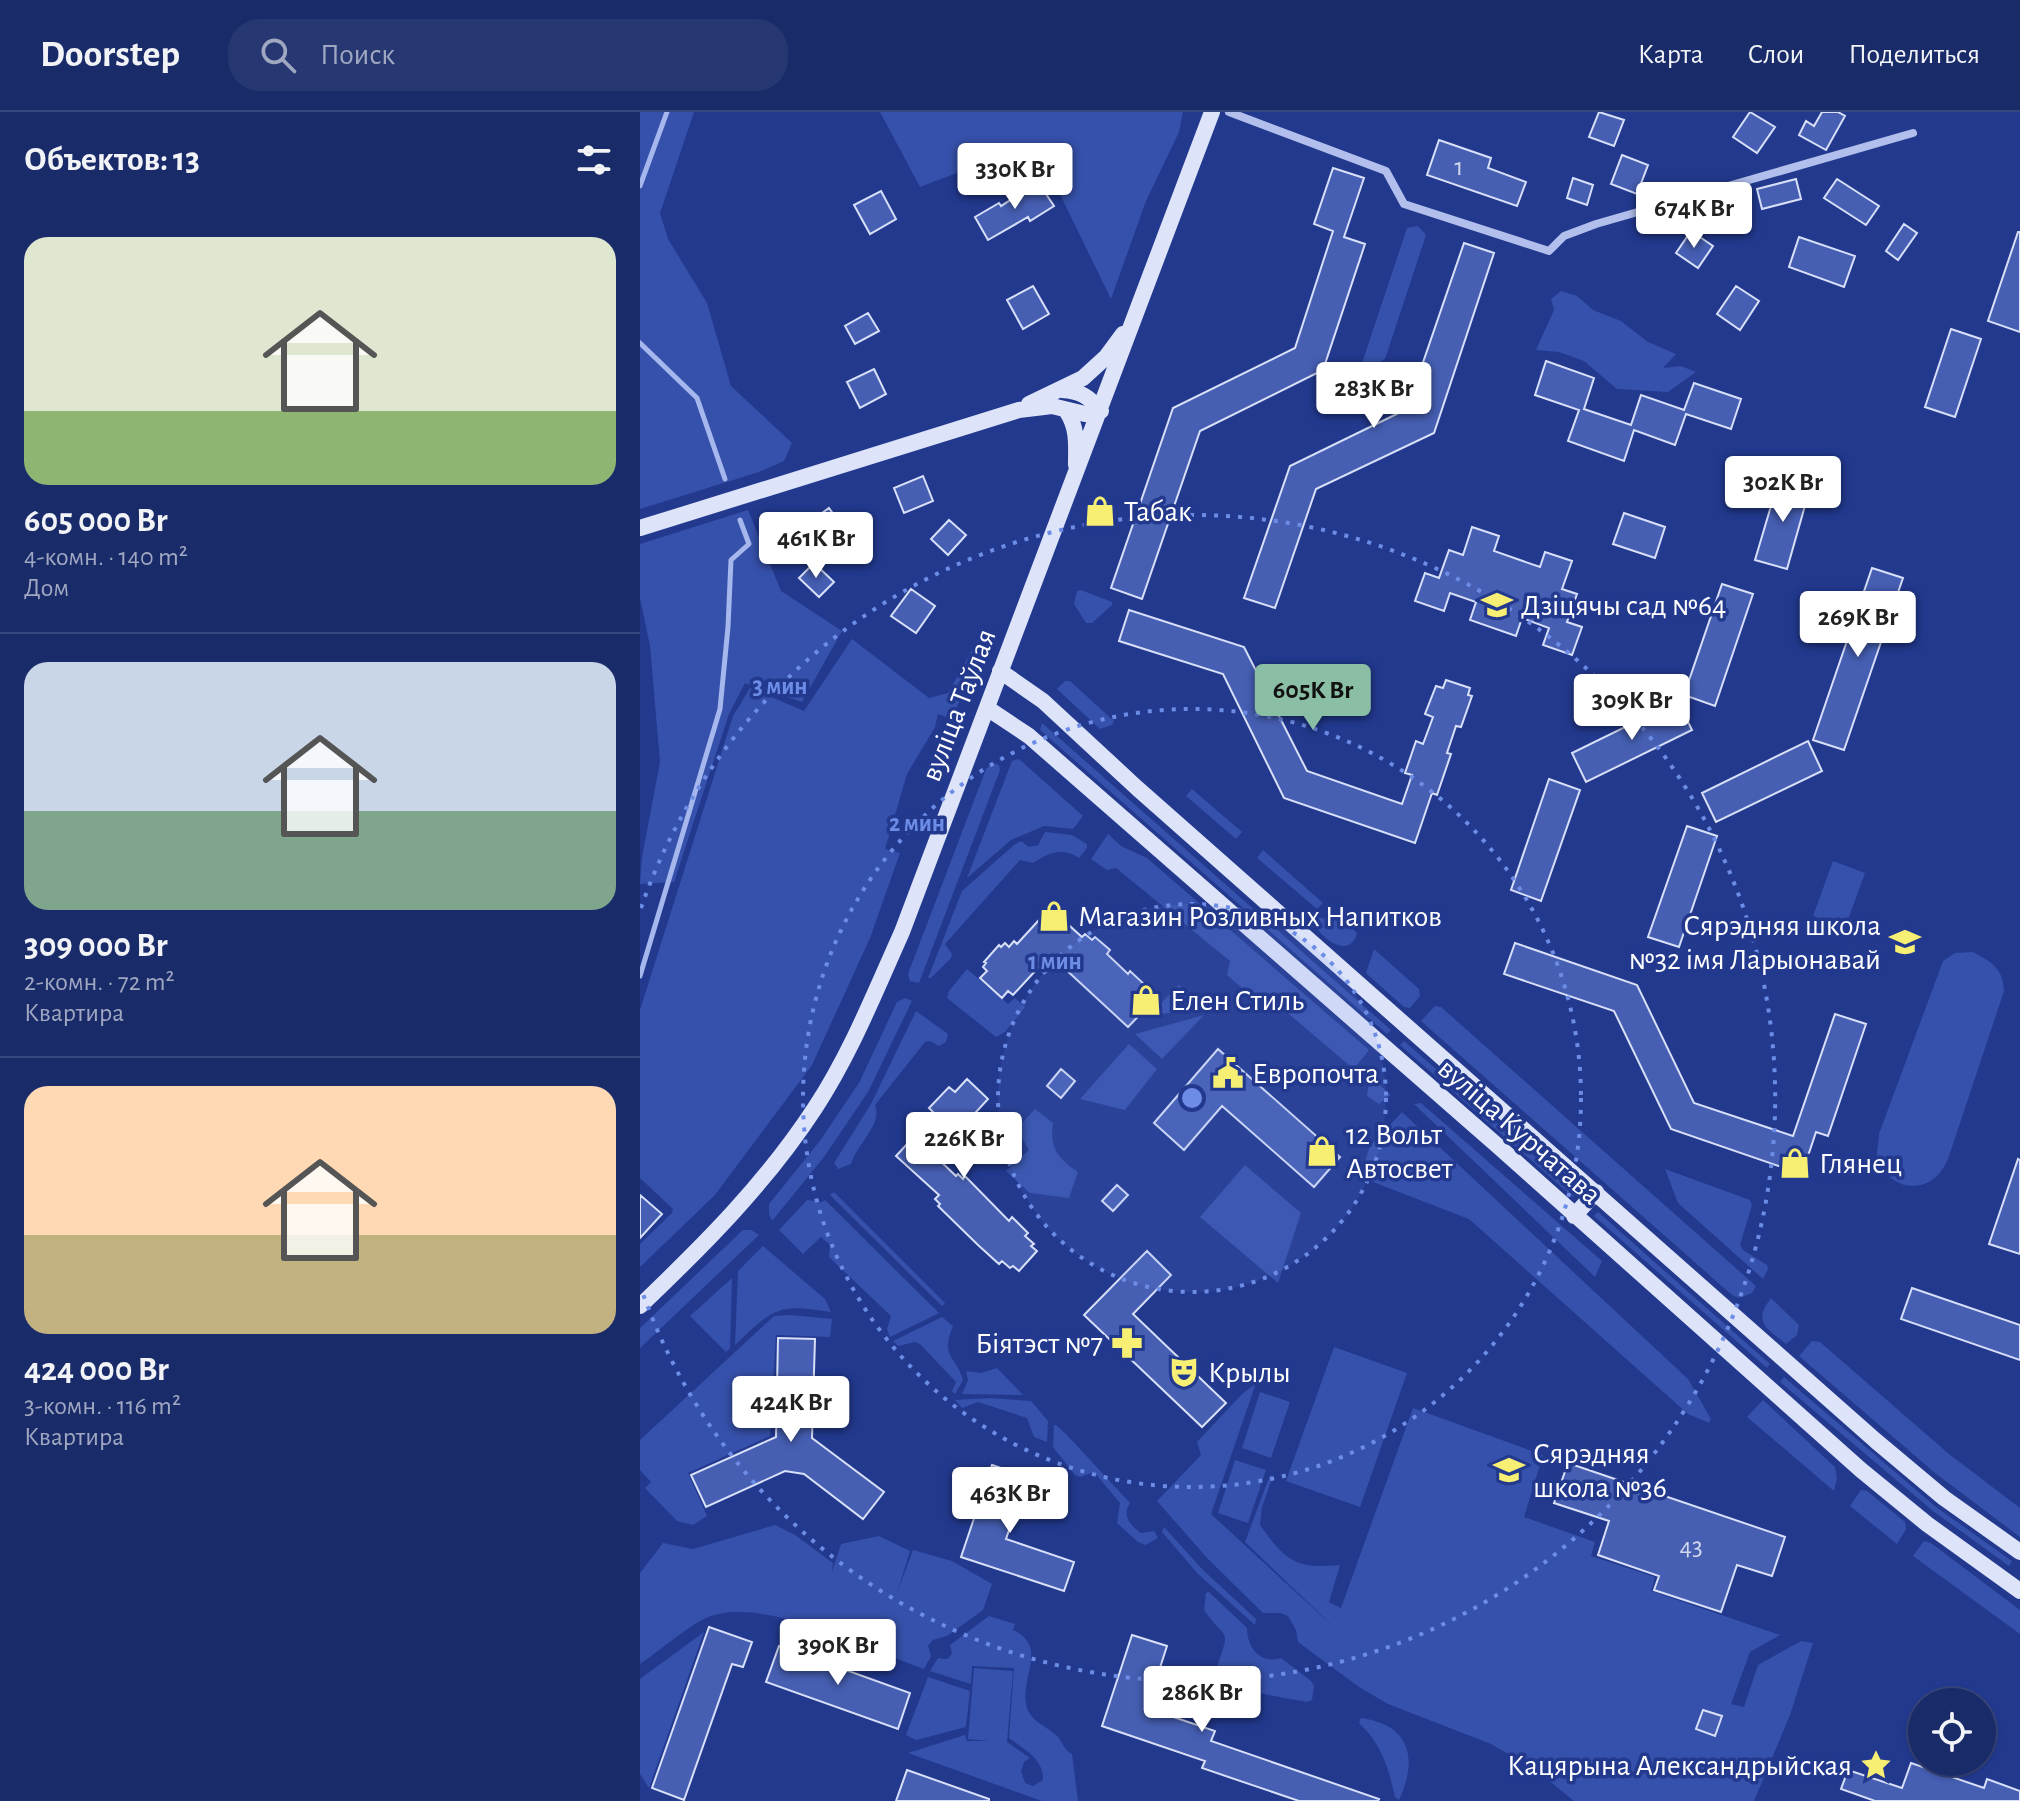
<!DOCTYPE html>
<html lang="ru">
<head>
<meta charset="utf-8">
<style>
	body { margin:0; font-family:"Alegreya Sans",sans-serif; background:#273772; color:#f1f3f6; height:100vh; display:flex; flex-direction:column; font-size:30px; white-space:nowrap }
	* { box-sizing:border-box; margin:0 }
	p { font-size:26px; color:#9fa7c1 }
	.icon { flex:none; width:44px; height:44px; fill:none; stroke:currentColor; stroke-width:2; stroke-linecap:round; stroke-linejoin:round }
	.map { position:relative; flex:1; overflow:hidden }
	.drawer { display:flex; flex-direction:column; background:#1a2b6a; width:640px }
	.drawer>* { flex:none }
	.tools { position:absolute; left:1268px; top:1576px; display:grid; gap:16px }
	.tools a { display:grid; place-items:center; width:88px; height:88px; border-radius:50%; background:#1a2b6a; box-shadow:0 2px 6px #0004,0 0 0 2px #38477e; font-size:40px }
	.price { position:absolute; translate:-50% -68px; padding:0 18px; border-radius:8px; background:#fff; color:#222; font-size:26px; line-height:52px; filter:drop-shadow(0 2px 4px #0008) }
	.price::after { content:''; position:absolute; left:50%; top:48px; width:24px; height:18px; margin-left:-12px; background:inherit; clip-path:polygon(0 0,100% 0,50% 100%) }
	.price.selected { background:#8abfa5; color:#111 }
	ul { padding:0; list-style:none }
	li { display:grid; align-content:center; gap:16px; height:424px; padding:0 24px }
	li+li { border-top:2px solid #38477e }
	li span { display:grid; place-items:center; height:248px; border-radius:24px; color:#555 }
	li>.icon { margin-inline-start:auto }
	span .icon { width:144px; height:144px; fill:#fffc; stroke-width:1 }
	li b { font-size:34px }
	h2 { display:flex; justify-content:space-between; align-items:center; height:96px; padding:0 24px; font-size:34px }
	header { display:flex; align-items:center; gap:48px; box-sizing:border-box; height:112px; padding:0 40px; background:#1a2b6a; border-bottom:2px solid #38477e }
	header strong { font-size:38px }
	nav { display:flex; gap:44px; margin-inline-start:auto; font-size:28px }
	.search { width:560px; height:72px; background:#273772; display:flex; align-items:center; gap:20px; box-sizing:border-box; padding:0 28px; border-radius:32px; color:#9fa7c1; font-size:30px }
	main { display:flex; flex:1; min-height:0 }
	.map>svg:first-child { display:block }
	.green { fill:#3651ab }
	.lines { fill:none; stroke-linecap:round; stroke-linejoin:round }
	.stream { stroke:#a6b7ed; stroke-width:5 }
	.building { fill:#465fb3; stroke:#d7dff9; stroke-width:2 }
	.street { stroke:#b2bfec; stroke-width:8 }
	.secondary { stroke:#dde3f9; stroke-width:16 }
	.ring { fill:none; stroke:#6c8ce6; stroke-width:4; stroke-dasharray:4 8 }
	.labels { text-anchor:middle; stroke-width:7; stroke-linejoin:round; paint-order:stroke }
	.number-label { font-size:26px; fill:#d1d7ec }
	.poi-label { font-size:30px; fill:#fff; stroke:#22398e; text-anchor:start }
	.street-label { font-size:30px; fill:#fff; stroke:#22398e }
	.centre { fill:#6c8ce6; stroke:#22398e; stroke-width:4 }
	.ring-label { font-size:24px; text-anchor:middle; font-weight:bold; fill:#6c8ce6; stroke:#22398e; stroke-width:7; stroke-linejoin:round; paint-order:stroke }
</style>
</head>
<body>
<header>
<strong>Doorstep</strong>
<div class="search"><svg class="icon" aria-label="search" viewBox="0 0 24 24"><circle cx="10" cy="10" r="6"/><path d="M15 15l6 6"/></svg>Поиск</div>
<nav><a>Карта</a><a>Слои</a><a>Поделиться</a></nav>
</header>
<main>
<section class="drawer">
<h2>Объектов: 13<svg class="icon" aria-label="filters" viewBox="0 0 24 24"><path d="M4 7h16M4 17h16"/><circle cx="9" cy="7" r="2"/><circle cx="15" cy="17" r="2"/></svg></h2>
<ul>
<li><span style="background:linear-gradient(#dfe7d0 70%,#8fb573 0)"><svg class="icon" aria-label="home" viewBox="0 0 24 24"><path d="M3 11l9-7 9 7M6 9v11h12V9"/></svg></span><div><b>605 000 Br</b><p>4-комн. · 140 m²</p><p>Дом</p></div></li>
<li><span style="background:linear-gradient(#c9d6e8 60%,#7fa58c 0)"><svg class="icon" aria-label="home" viewBox="0 0 24 24"><path d="M3 11l9-7 9 7M6 9v11h12V9"/></svg></span><div><b>309 000 Br</b><p>2-комн. · 72 m²</p><p>Квартира</p></div></li>
<li><span style="background:linear-gradient(#ffd9b3 60%,#c2b280 0)"><svg class="icon" aria-label="home" viewBox="0 0 24 24"><path d="M3 11l9-7 9 7M6 9v11h12V9"/></svg></span><div><b>424 000 Br</b><p>3-комн. · 116 m²</p><p>Квартира</p></div></li>
</ul>
</section>
<div class="map">
<svg width="1380" height="1689" viewBox="0 0 1380 1689">
	<rect width="100%" height="100%" fill="#22398e"/>
	<path class="green" d="M0,0H54L20,101L28,127L67,191L91,274L152,331L144,349L119,360L0,397Z
		M240,0H543L539,20L506,89L471,187L395,31L280,75Z
		M778,114L786,123L745,247L729,256L722,251L767,116Z
		M921,179L937,184L953,198L981,209L1008,230L1036,242L1023,256L1041,254L1056,260L1028,280L977,277L944,249L919,240L896,238L914,198L911,187Z
		M108,398L141,479L202,519L162,590L105,571L89,602L34,770L0,772L2,745L20,650L10,534L0,486V432Z
		M441,478L472,490V493L452,511H446L434,492L437,479Z
		M344,517L348,519L312,607L298,602L295,615L267,662L245,737L260,741L230,826L172,953L75,1083L0,1155V1132L32,1101L33,1097L0,1066V898L93,604L110,576L164,599L212,527L289,586L308,581Z
		M425,569H430L474,609L472,613L460,617L417,577Z
		M402,611L751,918L747,922L400,618Z
		M379,647L443,704L433,717L404,714L371,728L327,766L372,649Z
		M353,651L359,653L360,658L279,871L270,869L268,862L346,657Z
		M552,677L602,720L596,727L546,684Z
		M405,720L432,723L447,732V736L439,746C422,735 409,741 393,751L380,748L305,832L312,842L311,846L291,866H288L322,779L374,733L381,729L389,735L398,733Z
		M468,722L481,734L507,746L729,938L717,953L751,983L739,992L727,984L729,970L630,886L618,890L587,863L590,849L476,756L467,758L451,747Z
		M623,738L683,791L677,797L617,746Z
		M1193,749L1225,761L1205,816L1173,804Z
		M678,806L701,807L717,821C710,848 681,827 674,811Z
		M734,837L779,877L780,884L770,896L764,895L726,861Z
		M1333,840C1351,849 1364,858 1364,879L1308,1047C1304,1055 1300,1063 1292,1068C1270,1083 1241,1068 1237,1042C1237,1036 1239,1028 1239,1022L1303,849L1315,841Z
		M327,857L368,892L375,886L385,895L365,920L356,925L307,886L309,879Z
		M539,873L565,894L507,905Z
		M265,886L272,889L228,980L184,1045L132,1109L129,1102V1092L179,1030L219,971L257,890Z
		M795,894L801,895L1116,1174L1112,1181L1099,1186L1092,1183L781,909Z
		M276,899L308,922L306,930L299,934L290,929L285,930L235,993C243,1012 217,1032 211,1052L198,1057L194,1051L231,992Z
		M564,903L522,947L495,922Z
		M764,929L937,1081L933,1085L760,933Z
		M489,932L517,957L485,998L440,987Z
		M781,991L962,1149L955,1165L774,992Z
		M395,997L413,1011C409,1036 419,1047 438,1060L429,1086L390,1081L366,1059L389,1038L377,1017Z
		M762,1000L1048,1267L1071,1307L1069,1311L1048,1302L829,1107L720,1065L730,1034Z
		M605,1053L661,1101L638,1171L560,1105Z
		M1025,1057L1110,1088L1112,1093L1100,1133L1103,1138L1127,1153L1128,1157L1123,1167L1038,1091Z
		M194,1080L305,1191L302,1194L190,1083Z
		M167,1088L182,1090L185,1088L299,1201L250,1225L247,1217L251,1204L189,1145L190,1133L181,1125L163,1142L139,1118Z
		M958,1100L1130,1252L1127,1256L954,1104Z
		M103,1118H111L119,1123L0,1236V1216Z
		M123,1134L185,1187L191,1200C137,1191 134,1196 95,1233L98,1159Z
		M92,1166L90,1236L86,1240L50,1204Z
		M1131,1186L1159,1213L1157,1223L1146,1232C1127,1216 1112,1211 1131,1186Z
		M150,1203L192,1207L190,1225L136,1223L130,1324L48,1361L67,1404L53,1413L37,1409L5,1376L11,1370L0,1358V1328L134,1204Z
		M302,1205L313,1214C300,1246 316,1243 323,1268L315,1282L312,1279L316,1270L280,1232L275,1230L258,1234L253,1229Z
		M1172,1229L1180,1230L1309,1342L1380,1396V1425L1295,1361L1159,1244Z
		M694,1235L767,1261L720,1395L646,1369Z
		M357,1256L383,1283L322,1282L328,1268L326,1259L341,1261Z
		M1144,1265L1296,1395L1372,1449L1369,1454L1293,1399L1140,1270Z
		M616,1271L571,1402L699,1520L605,1430L630,1363L633,1364L622,1395L620,1413C646,1449 655,1457 700,1453L689,1490L701,1496L773,1296L903,1343L884,1405L955,1430L951,1444L1015,1465L1011,1479L1140,1523L1110,1540L1091,1592L1104,1595L1118,1553L1161,1529L1173,1531L1150,1603L1114,1689H934L897,1659L851,1632L748,1592L719,1575L658,1530L656,1518L648,1504L640,1501H623L568,1447L517,1389L561,1343L557,1330L602,1282Z
		M620,1280L650,1290L631,1346L602,1336Z
		M351,1286L391,1289L408,1309L407,1330L394,1325L387,1306L338,1290L322,1296L315,1288Z
		M1123,1288L1195,1355L1197,1366L1194,1379L1107,1305Z
		M414,1313H416L426,1322L490,1391C481,1404 491,1414 501,1421L514,1419L518,1426L505,1433L498,1430L477,1411L480,1391L454,1360L440,1365L435,1363L413,1335Z
		M595,1348L626,1358L608,1411L578,1401Z
		M1221,1378L1227,1379L1265,1410L1266,1417L1257,1432L1210,1394Z
		M135,1413L155,1423L193,1451L192,1460L201,1432L239,1424L270,1439L257,1481L273,1438L312,1449L352,1472L343,1498L307,1524L293,1528L288,1534L291,1544L284,1557C230,1538 122,1482 66,1506C47,1515 19,1539 0,1552V1461L23,1431L53,1437Z
		M524,1415L562,1457L616,1507L615,1513L558,1462L522,1420Z
		M1284,1429L1291,1431L1380,1498V1522L1273,1444Z
		M569,1480L607,1516C607,1535 620,1553 641,1546L671,1569L674,1574L672,1588L667,1590L607,1579L577,1555C591,1513 587,1531 564,1498L566,1481Z
		M349,1504L375,1512L373,1518C408,1534 381,1564 386,1592C389,1609 405,1613 416,1623C423,1630 423,1637 432,1642L438,1689H402L268,1641L325,1623L327,1629H350L328,1627L334,1556L373,1559L367,1630L390,1646L384,1650L381,1659L385,1671L393,1674L403,1668C404,1647 384,1637 369,1626L374,1556L332,1554L331,1572L290,1559L298,1546L307,1547L312,1542L310,1533Z
		M64,1520L9,1676L0,1662V1567Z
		M288,1565L330,1579L326,1615L276,1628L266,1623Z
		M721,1606C771,1613 778,1647 759,1688L755,1685C749,1657 741,1631 719,1611Z"/>
	<g class="lines">
		<path class="stream" d="M0,74L27,0
			M0,231L57,286L85,367
			M0,864L80,597L88,515L91,448L109,432L100,408"/>
	</g>
	<path class="building" d="M959,0L984,8L974,34L949,25Z
		M1110,0L1135,15L1117,41L1093,25Z
		M1182,0H1198L1205,4L1186,38L1159,23L1166,9L1174,14Z
		M799,28L851,46L848,56L886,70L877,94L787,63Z
		M982,43L1008,53L997,82L971,72Z
		M693,56L724,66L704,125L725,132L683,258L560,319L502,487L471,476L533,296L655,236L693,119L674,112Z
		M933,66L953,73L947,93L927,86Z
		M1156,67L1161,87L1122,97L1117,77Z
		M1197,67L1239,94L1226,113L1184,86Z
		M398,70L414,94L390,109L388,105L348,128L335,105L359,91L361,94Z
		M241,79L256,107L230,122L214,93Z
		M1264,112L1277,121L1258,148L1246,139Z
		M1051,119L1073,134L1058,156L1036,141Z
		M1378,120H1380V220L1348,209Z
		M1159,125L1215,144L1204,175L1149,155Z
		M824,131L854,141L794,321L676,377L635,496L604,486L650,354L767,297Z
		M393,174L409,202L383,217L367,188Z
		M1096,174L1119,189L1100,218L1077,202Z
		M228,201L239,219L215,232L205,214Z
		M1311,217L1341,227L1315,305L1285,295Z
		M906,249L954,266L944,297L991,313L1001,283L1044,298L1054,271L1101,287L1091,317L1046,302L1035,333L994,318L984,349L928,329L939,298L895,283Z
		M234,257L246,282L220,296L207,270Z
		M283,364L293,389L264,401L254,376Z
		M1139,367L1170,376L1147,457L1115,448Z
		M189,396L211,427L190,442L168,411Z
		M984,401L1025,415L1015,446L973,432Z
		M309,408L326,423L308,443L291,427Z
		M832,415L859,424L854,439L900,455L905,440L932,449L922,477L937,482L927,510L942,515L932,543L903,533L909,516L882,506L876,524L830,508L836,490L810,481L804,499L775,489L785,461L799,466L809,438L823,443Z
		M174,451L194,470L179,485L159,466Z
		M1232,456L1263,466L1204,638L1173,628Z
		M1082,472L1113,482L1075,594L1044,583Z
		M271,477L295,494L276,521L251,504Z
		M489,498L604,535L667,659L762,692L772,663L765,661L776,629L783,632L793,605L785,602L796,574L803,576L806,568L830,576L828,583L832,584L821,615L816,614L807,641L811,642L797,683L792,681L775,731L644,686L583,562L479,529Z
		M1038,589L1052,618L946,670L932,641Z
		M1168,629L1182,659L1076,710L1062,681Z
		M909,667L940,678L901,789L871,778Z
		M1047,714L1077,724L1039,835L1008,825Z
		M410,796L442,825L445,822L452,828L455,825L470,838L467,842L488,862L490,859L505,873L502,875L507,879L504,882L512,890L488,915L410,843L373,883L368,879L362,886L340,866L347,859L343,855L346,851L344,850L359,833L361,835L365,831L369,835L374,829L377,832Z
		M875,831L997,873L1054,991L1153,1024L1195,902L1226,912L1188,1024L1176,1020L1162,1062L1031,1017L974,899L864,862Z
		M578,937L700,1045L674,1075L582,994L544,1038L514,1011Z
		M421,957L435,969L421,986L407,974Z
		M327,967L348,987L336,1000L340,1003L320,1025L316,1021L295,1044L316,1064L318,1062L323,1067L325,1064L369,1109L372,1105L388,1121L385,1124L394,1132L391,1134L397,1139L379,1159L373,1154L370,1156L362,1149L359,1152L338,1133L298,1094L300,1092L295,1087L299,1083L256,1044L295,1002L289,996L309,975L315,980Z
		M1378,1047L1380,1048V1142L1349,1132Z
		M477,1073L488,1083L473,1099L462,1089Z
		M0,1083L22,1102L0,1126Z
		M507,1139L531,1163L493,1202L586,1291L562,1315L444,1203Z
		M1272,1176L1380,1213V1248L1261,1207Z
		M138,1226L175,1227L172,1326L244,1380L223,1407L164,1362L145,1359L66,1395L51,1363L136,1325Z
		M928,1351L1145,1425L1132,1464L1097,1453L1081,1500L1014,1478L1019,1464L958,1443L969,1409L914,1391Z
		M352,1353L387,1365L366,1427L434,1450L424,1479L321,1445Z
		M69,1515L112,1530L103,1555L92,1552L44,1688L12,1676Z
		M492,1523L527,1534L507,1596L575,1619L571,1629L739,1687L738,1689H659L562,1656L565,1649L462,1614Z
		M139,1534L270,1581L258,1617L126,1570Z
		M1063,1598L1082,1604L1075,1624L1056,1617Z
		M1271,1651L1344,1676L1347,1667L1380,1679V1689H1235L1201,1677L1208,1658L1262,1676Z
		M267,1658L349,1687V1689H256Z"/>
	<g class="lines">
		<path class="street" d="M589,0L746,59L764,92L909,139L924,124L956,112L1273,21"/>
		<path class="secondary" d="M422,278C441,279 449,285 461,299
			M389,292L443,266L466,245L483,222
			M427,300C438,317 436,333 436,353
			M0,416L379,298L412,294L445,302L461,299
			M360,559L403,589L497,676L1236,1329L1304,1386L1380,1440
			M347,596L389,624L859,1035L1221,1358L1287,1412L1380,1479
			M934,1104L956,1080
			M0,1194C64,1133 126,1071 175,996C211,941 235,880 262,820L572,0"/>
	</g>
	<circle cx="552" cy="986" r="194" fill="#6c8ce6" fill-opacity=".12"/>
	<g class="ring">
		<circle cx="552" cy="986" r="194"/>
		<circle cx="552" cy="986" r="389"/>
		<path d="M1 796A583 583 0 1 1 1 1176"/>
	</g>
	<defs>
		<symbol id="shop-bare" viewBox="-9 -9 18 18"><path d="M-5-2.5h2.3a2.7 3.5 0 0 1 5.4 0H5L5.5 6h-11ZM-1.5-2.5h3a1.5 2.3 0 0 0-3 0Z" fill="#f7ef74" stroke="#22398e" stroke-width="2.5" paint-order="stroke"/></symbol>
		<symbol id="school-bare" viewBox="-9 -9 18 18"><path d="M0-5L7-2L0 1L-7-2ZM-4 1L0 2.5L4 1V4Q0 6-4 4Z" fill="#f7ef74" stroke="#22398e" stroke-width="2.5" paint-order="stroke"/></symbol>
		<symbol id="civic-bare" viewBox="-9 -9 18 18"><path d="M-.6-6.5H3V-4.5H.6V-3L4-1V1h2V6H-6V1h2V-1L-.6-3ZM-1.2 2.5V6h2.4V2.5Z" fill="#f7ef74" stroke="#22398e" stroke-width="2.5" paint-order="stroke"/></symbol>
		<symbol id="pharmacy-bare" viewBox="-9 -9 18 18"><path d="M-2-6h4v4h4v4h-4v4h-4v-4h-4v-4h4Z" fill="#f7ef74" stroke="#22398e" stroke-width="2.5" paint-order="stroke"/></symbol>
		<symbol id="theatre-bare" viewBox="-9 -9 18 18"><path d="M-5-5.5Q0-4 5-5.5V0Q5 5 0 6Q-5 5-5 0ZM-3.3-2.5H-1v1.5H-3.3ZM1-2.5H3.3v1.5H1ZM-2.8 1Q0 5.5 2.8 1Z" fill="#f7ef74" stroke="#22398e" stroke-width="2.5" paint-order="stroke"/></symbol>
		<symbol id="sight-bare" viewBox="-9 -9 18 18"><path d="M0-6L1.8-2.2L6-1.7L2.9 1.2L3.7 5.4L0 3.3L-3.7 5.4L-2.9 1.2L-6-1.7L-1.8-2.2Z" fill="#f7ef74" stroke="#22398e" stroke-width="2.5" paint-order="stroke"/></symbol>
	</defs>
	<g fill-rule="evenodd">
		<use href="#shop-bare" x="438" y="377" width="44" height="44"/>
		<use href="#school-bare" x="835" y="471" width="44" height="44"/>
		<use href="#shop-bare" x="392" y="782" width="44" height="44"/>
		<use href="#school-bare" x="1243" y="808" width="44" height="44"/>
		<use href="#shop-bare" x="484" y="866" width="44" height="44"/>
		<use href="#civic-bare" x="566" y="939" width="44" height="44"/>
		<use href="#shop-bare" x="660" y="1017" width="44" height="44"/>
		<use href="#shop-bare" x="1133" y="1029" width="44" height="44"/>
		<use href="#pharmacy-bare" x="465" y="1209" width="44" height="44"/>
		<use href="#theatre-bare" x="522" y="1238" width="44" height="44"/>
		<use href="#school-bare" x="847" y="1336" width="44" height="44"/>
		<use href="#sight-bare" x="1214" y="1631" width="44" height="44"/>
	</g>
	<g class="labels">
		<g class="number-label">
			<text x="819" y="63">1</text>
			<text x="1051" y="1443">43</text>
		</g>
		<g class="poi-label">
			<text x="484" y="409">Табак</text>
			<text x="881" y="503">Дзіцячы сад №64</text>
			<text x="438" y="814">Магазин Розливных Напитков</text>
			<text x="1241" y="823" text-anchor="end">Сярэдняя школа<tspan x="1241" dy="34">№32 імя Ларыонавай</tspan></text>
			<text x="530" y="898">Елен Стиль</text>
			<text x="612" y="971">Европочта</text>
			<text x="706" y="1032">12 Вольт<tspan x="706" dy="34">Автосвет</tspan></text>
			<text x="1179" y="1061">Глянец</text>
			<text x="463" y="1241" text-anchor="end">Біятэст №7</text>
			<text x="568" y="1270">Крылы</text>
			<text x="893" y="1351">Сярэдняя<tspan x="893" dy="34">школа №36</tspan></text>
			<text x="1212" y="1663" text-anchor="end">Кацярына Александрыйская</text>
		</g>
		<g class="street-label">
			<text transform="translate(318 593) rotate(-69)" y="10">вуліца Таўлая</text>
			<text transform="translate(880 1019) rotate(41)" y="10">вуліца Курчатава</text>
		</g>
	</g>
	<circle cx="552" cy="986" r="12" class="centre"/>
	<g class="ring-label">
		<text x="140" y="582">3 мин</text>
		<text x="277" y="719">2 мин</text>
		<text x="415" y="857">1 мин</text>
	</g>
</svg>
<div class="tools">
<a><svg class="icon" aria-label="locate" viewBox="0 0 24 24"><circle cx="12" cy="12" r="6"/><path d="M12 2v4M12 18v4M2 12h4M18 12h4"/></svg></a>
</div>
<b class="price" style="left:375px;top:99px">330K Br</b>
<b class="price" style="left:1054px;top:138px">674K Br</b>
<b class="price" style="left:734px;top:318px">283K Br</b>
<b class="price" style="left:1143px;top:412px">302K Br</b>
<b class="price" style="left:176px;top:468px">461K Br</b>
<b class="price" style="left:1218px;top:547px">269K Br</b>
<b class="price selected" style="left:673px;top:620px">605K Br</b>
<b class="price" style="left:992px;top:630px">309K Br</b>
<b class="price" style="left:324px;top:1068px">226K Br</b>
<b class="price" style="left:151px;top:1332px">424K Br</b>
<b class="price" style="left:370px;top:1423px">463K Br</b>
<b class="price" style="left:198px;top:1575px">390K Br</b>
<b class="price" style="left:562px;top:1622px">286K Br</b>
</div>
</main>
</body>
</html>
